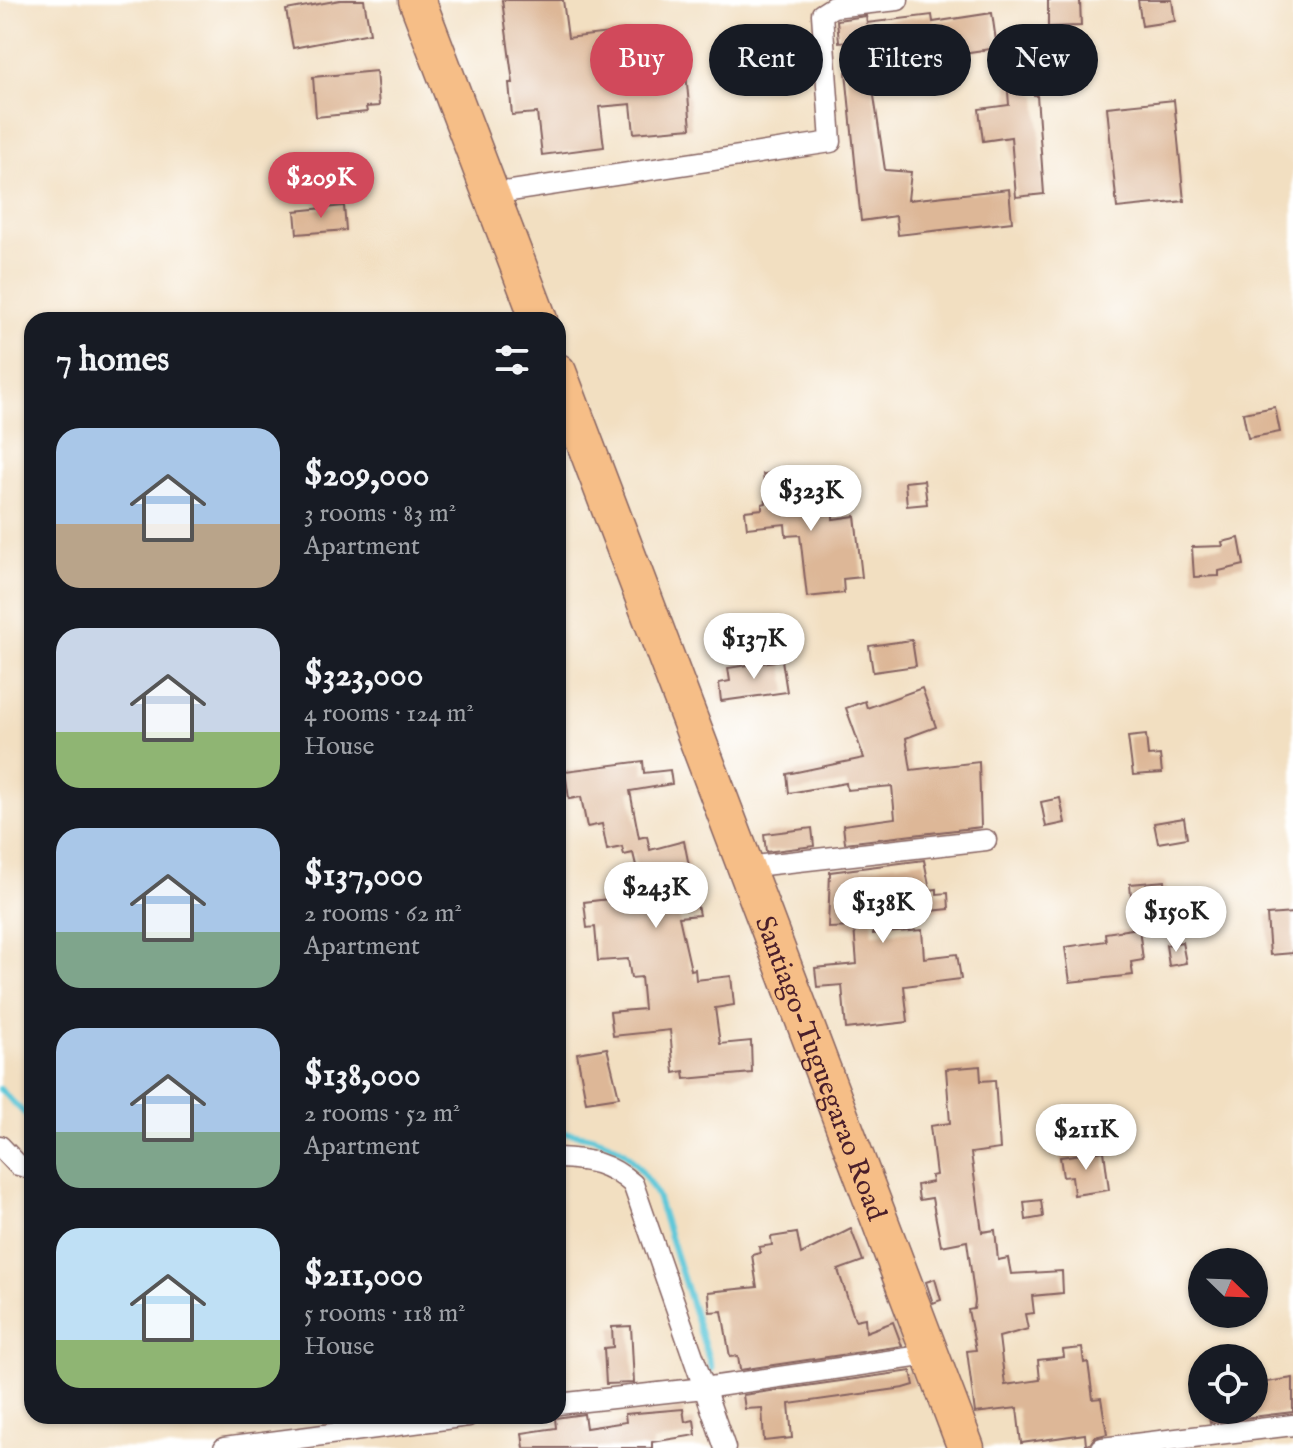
<!DOCTYPE html>
<html lang="en">
<head>
<meta charset="utf-8">
<style>
	body { margin:0; font-family:"IM FELL English",serif; background:#20242c; color:#f1f3f6; height:100vh; display:flex; flex-direction:column; font-size:30px; white-space:nowrap }
	* { box-sizing:border-box; margin:0 }
	p { font-size:26px; color:#9ea1a6 }
	.icon { flex:none; width:44px; height:44px; fill:none; stroke:currentColor; stroke-width:2; stroke-linecap:round; stroke-linejoin:round }
	.map { position:relative; flex:1; overflow:hidden }
	.side { position:absolute; left:24px; top:312px; width:542px; height:1112px; display:flex; flex-direction:column; background:#171b24; border-radius:24px; box-shadow:0 2px 6px #0004 }
	.side>* { flex:none }
	.guide { position:absolute; left:590px; top:24px; width:582px; height:72px; display:flex; gap:16px }
	.needle { width:52px; rotate:113deg }
	.fabs { position:absolute; left:1188px; top:1248px; display:grid; gap:16px }
	.fabs a { display:grid; place-items:center; width:80px; height:80px; border-radius:50%; background:#171b24; box-shadow:0 2px 6px #0004; font-size:40px }
	.price { position:absolute; translate:-50% -68px; padding:0 18px; border-radius:28px; background:#fff; color:#222; font-size:26px; line-height:52px; filter:drop-shadow(0 2px 4px #0008) }
	.price::after { content:''; position:absolute; left:50%; top:48px; width:24px; height:18px; margin-left:-12px; background:inherit; clip-path:polygon(0 0,100% 0,50% 100%) }
	.price.active { background:#d1495b; color:#fff }
	ul { padding:0; list-style:none }
	li { display:flex; align-items:center; gap:24px; height:200px; padding:0 32px }
	li span { display:grid; place-items:center; flex:none; width:224px; height:160px; border-radius:24px; color:#555 }
	li>.icon { margin-inline-start:auto }
	span .icon { width:96px; height:96px; fill:#fffc; stroke-width:1 }
	li b { font-size:34px }
	h2 { display:flex; justify-content:space-between; align-items:center; height:96px; padding:0 32px; font-size:34px }
	.chip { padding:0 28px; border-radius:36px; background:#171b24; box-shadow:0 2px 6px #0004; font-size:28px; line-height:72px }
	.chip.active { background:#d1495b; color:#fff }
	.map>svg:first-child { display:block }
	.lines { fill:none; stroke-linecap:round; stroke-linejoin:round }
	.stream { stroke:#5ec8d9; stroke-width:6 }
	.building { fill:#ddb797 }
	.street-casing { stroke:#856260; stroke-width:23 }
	.highway-casing { stroke:#856260; stroke-width:39 }
	.street { stroke:#fff; stroke-width:20 }
	.highway { stroke:#f6be87; stroke-width:36 }
	.labels { text-anchor:middle; stroke-width:6; stroke-linejoin:round; paint-order:stroke }
	.street-label { font-size:28px; fill:#4a1f2b; stroke:#fff }
</style>
</head>
<body>
<div class="map">
<svg width="1293" height="1448" viewBox="0 0 1293 1448">
	<rect width="100%" height="100%" fill="#fff"/>
	<filter id="ink" filterUnits="userSpaceOnUse"><feTurbulence type="fractalNoise" baseFrequency=".0125" numOctaves="2"/><feDisplacementMap in="SourceGraphic" scale="16" xChannelSelector="R" yChannelSelector="G"/><feConvolveMatrix kernelMatrix="1 2 1 2 8 2 1 2 1" color-interpolation-filters="sRGB"/></filter>
	<filter id="wash" filterUnits="userSpaceOnUse"><feTurbulence type="fractalNoise" baseFrequency=".006" numOctaves="4" result="noise"/><feDisplacementMap in="SourceGraphic" scale="32" xChannelSelector="R" yChannelSelector="G"/><feGaussianBlur stdDeviation="1.8" result="paint"/><feColorMatrix in="noise" values="0 0 0 0 0 0 0 0 0 0 0 0 0 0 0 0 0 1.4 0 .05"/><feComposite in="paint" operator="in"/></filter>
	<g filter="url(#wash)">
		<rect width="100%" height="100%" fill="#f2dfc1"/>
		<g class="lines">
			<path class="stream" d="M0,1089L32,1121
				M558,1132C611,1137 631,1148 657,1196L712,1369
				M722,1404L735,1448"/>
		</g>
		<g id="blocks">
			<path class="building" d="M340,0H364L370,33L293,48L286,10Z
				M502,0H563L568,38L650,28L654,64L685,61L691,128L634,133L631,104L599,107L604,147L542,155L537,113L512,115L509,83H513Z
				M1048,0H1080L1081,26L1048,27Z
				M1138,0H1172L1175,21L1142,26Z
				M992,13L997,48L942,56L941,47L885,55L883,38L839,42L837,20L866,16L867,23L932,15L933,22Z
				M1026,35L1034,95H1037L1044,194L1016,197L1011,137L983,141L979,109L1009,105L1004,37Z
				M870,69L885,170L911,172L908,200L1009,189L1012,222L898,235L896,216L861,221L846,72Z
				M376,71L379,106L366,107L367,112L316,117L313,77Z
				M1174,100L1184,201L1117,208L1107,107Z
				M344,206L346,230L297,234L295,211Z
				M1275,407L1280,432L1248,438L1243,413Z
				M794,470L796,481L810,479L813,513L833,511V519L855,516L862,577L843,579L844,593L807,597L800,535L786,536L785,524L747,528L745,511L762,509V504L766,503L763,474Z
				M924,480L927,504L907,506L905,482Z
				M1239,538L1244,565L1219,571V576L1194,577L1192,547L1223,546L1222,542Z
				M912,640L916,666L873,672L869,646Z
				M782,660L787,692L721,701L719,683L730,681L728,668Z
				M922,688L936,727L906,738L911,770L979,762L981,827L845,843L843,825L895,818L892,786L847,790L846,783L789,793L787,774L864,758L846,708L865,701L867,708Z
				M1146,735L1148,756L1160,755L1162,773L1133,775L1128,737Z
				M643,761L644,773L670,770L672,784L630,791L639,838L647,836L650,850L684,841L699,915L679,917L691,970L695,969L696,980L731,976L734,1005L715,1008L720,1044L751,1041L752,1073L685,1079L684,1071L674,1073L670,1030L613,1036L610,1012L644,1009L641,977L631,978L628,959L598,961L595,927L587,928L584,902L643,895L633,853L624,855L622,847L607,850L602,824L587,827L581,797L569,799L565,771Z
				M1060,798L1065,823L1046,827L1041,802Z
				M1184,818L1187,838L1158,843L1154,823Z
				M812,828L814,846L766,852L764,834Z
				M924,860L930,890L937,889V894L948,893L949,909L912,913L910,886L871,894L873,934L922,930L924,958L957,954L961,979L904,986L908,1022L846,1029L842,985L817,987L815,968L857,964L854,927L828,928L830,872Z
				M1165,881L1167,905L1132,908L1130,884Z
				M1293,913V953L1270,955L1267,915Z
				M1139,928L1143,960L1131,962L1133,975L1070,982L1065,947L1106,941L1105,933Z
				M1182,942L1186,963L1169,966L1166,945Z
				M607,1048L619,1097L586,1102L577,1053Z
				M980,1066L981,1081L995,1080L1000,1149L971,1153L982,1232L995,1230L998,1260L1008,1258L1011,1274L1062,1271L1063,1293L1032,1296L1034,1313L1025,1314L1028,1329L999,1337L1005,1385L1040,1380L1038,1360L1064,1357L1063,1350L1082,1348L1084,1363L1088,1362L1093,1399L1101,1398L1107,1434L1095,1437L1090,1444L1086,1445L1085,1434L1021,1443L1017,1408L975,1413L967,1351L976,1350L968,1310L974,1309L975,1301L967,1241L941,1246L932,1198L919,1200L917,1185L932,1182L931,1176L936,1175L930,1126L950,1123L946,1069Z
				M1104,1151L1109,1190L1074,1195L1072,1176L1063,1177L1060,1157Z
				M1041,1200L1043,1217L1026,1220L1024,1202Z
				M851,1229L863,1261L838,1270L855,1320L865,1318L866,1332L893,1322L902,1346L740,1370L738,1356L730,1357L722,1311L710,1312L708,1292L757,1287L752,1255L760,1253L759,1247L772,1245L771,1237L797,1233L801,1254Z
				M935,1279L941,1300L933,1303L926,1282Z
				M631,1326L634,1383L606,1384L604,1348L613,1347L612,1327Z
				M911,1371L914,1385L904,1388L789,1404L792,1438L764,1441L762,1408L745,1409L743,1395Z
				M1293,1378V1412L1210,1422L1208,1410H1254V1384Z
				M683,1409L685,1422L694,1420L696,1435L652,1442V1448H524L522,1433L556,1428L555,1418L584,1414L586,1428L626,1422L625,1414Z"/>
		</g>
	</g>
	<g filter="url(#ink)">
		<use href="#blocks" fill-opacity="0" stroke="#856260" stroke-width="2"/>
		<g class="lines">
			<defs>
				<path id="street" d="M491,194L831,142L822,14L833,7L898,0
					M745,867L986,840
					M0,1146L18,1165L32,1169
					M558,1158C589,1159 609,1163 633,1184L725,1448
					M558,1404L704,1388L928,1355
					M224,1448L468,1416
					M1102,1448L1293,1425"/>
				<g id="highway">
					<path d="M417,0L539,320"/>
					<path id="s1" d="M558,372L966,1448"/>
				</g>
			</defs>
			<use href="#street" class="street-casing"/>
			<use href="#highway" class="highway-casing"/>
			<use href="#street" class="street"/>
			<use href="#highway" class="highway"/>
		</g>
	</g>
	<g class="labels">
		<g class="street-label">
			<text dy="10" stroke="none"><textPath href="#s1" startOffset="744">Santiago-Tuguegarao Road</textPath></text>
		</g>
	</g>
</svg>
<div class="fabs">
<a><svg class="needle" viewBox="-14 -14 28 28"><path d="M0-13l5 13h-10z" fill="#e53935"/><path d="M0 13l5-13h-10z" fill="#9ea1a6"/></svg></a>
<a><svg class="icon" aria-label="locate" viewBox="0 0 24 24"><circle cx="12" cy="12" r="6"/><path d="M12 2v4M12 18v4M2 12h4M18 12h4"/></svg></a>
</div>
<b class="price active" style="left:321px;top:220px">$209K</b>
<b class="price" style="left:811px;top:533px">$323K</b>
<b class="price" style="left:754px;top:681px">$137K</b>
<b class="price" style="left:656px;top:930px">$243K</b>
<b class="price" style="left:883px;top:945px">$138K</b>
<b class="price" style="left:1176px;top:954px">$150K</b>
<b class="price" style="left:1086px;top:1172px">$211K</b>
<div class="guide">
<a class="chip active">Buy</a>
<a class="chip">Rent</a>
<a class="chip">Filters</a>
<a class="chip">New</a>
</div>
<section class="side">
<h2>7 homes<svg class="icon" aria-label="filters" viewBox="0 0 24 24"><path d="M4 7h16M4 17h16"/><circle cx="9" cy="7" r="2"/><circle cx="15" cy="17" r="2"/></svg></h2>
<ul>
<li><span style="background:linear-gradient(#a9c7e8 60%,#b9a48a 0)"><svg class="icon" aria-label="home" viewBox="0 0 24 24"><path d="M3 11l9-7 9 7M6 9v11h12V9"/></svg></span><div><b>$209,000</b><p>3 rooms · 83 m²</p><p>Apartment</p></div></li>
<li><span style="background:linear-gradient(#c9d6e8 65%,#8fb573 0)"><svg class="icon" aria-label="home" viewBox="0 0 24 24"><path d="M3 11l9-7 9 7M6 9v11h12V9"/></svg></span><div><b>$323,000</b><p>4 rooms · 124 m²</p><p>House</p></div></li>
<li><span style="background:linear-gradient(#a9c7e8 65%,#7fa58c 0)"><svg class="icon" aria-label="home" viewBox="0 0 24 24"><path d="M3 11l9-7 9 7M6 9v11h12V9"/></svg></span><div><b>$137,000</b><p>2 rooms · 62 m²</p><p>Apartment</p></div></li>
<li><span style="background:linear-gradient(#a9c7e8 65%,#7fa58c 0)"><svg class="icon" aria-label="home" viewBox="0 0 24 24"><path d="M3 11l9-7 9 7M6 9v11h12V9"/></svg></span><div><b>$138,000</b><p>2 rooms · 52 m²</p><p>Apartment</p></div></li>
<li><span style="background:linear-gradient(#bfe0f5 70%,#8fb573 0)"><svg class="icon" aria-label="home" viewBox="0 0 24 24"><path d="M3 11l9-7 9 7M6 9v11h12V9"/></svg></span><div><b>$211,000</b><p>5 rooms · 118 m²</p><p>House</p></div></li>
</ul>
</section>
</div>
</body>
</html>
